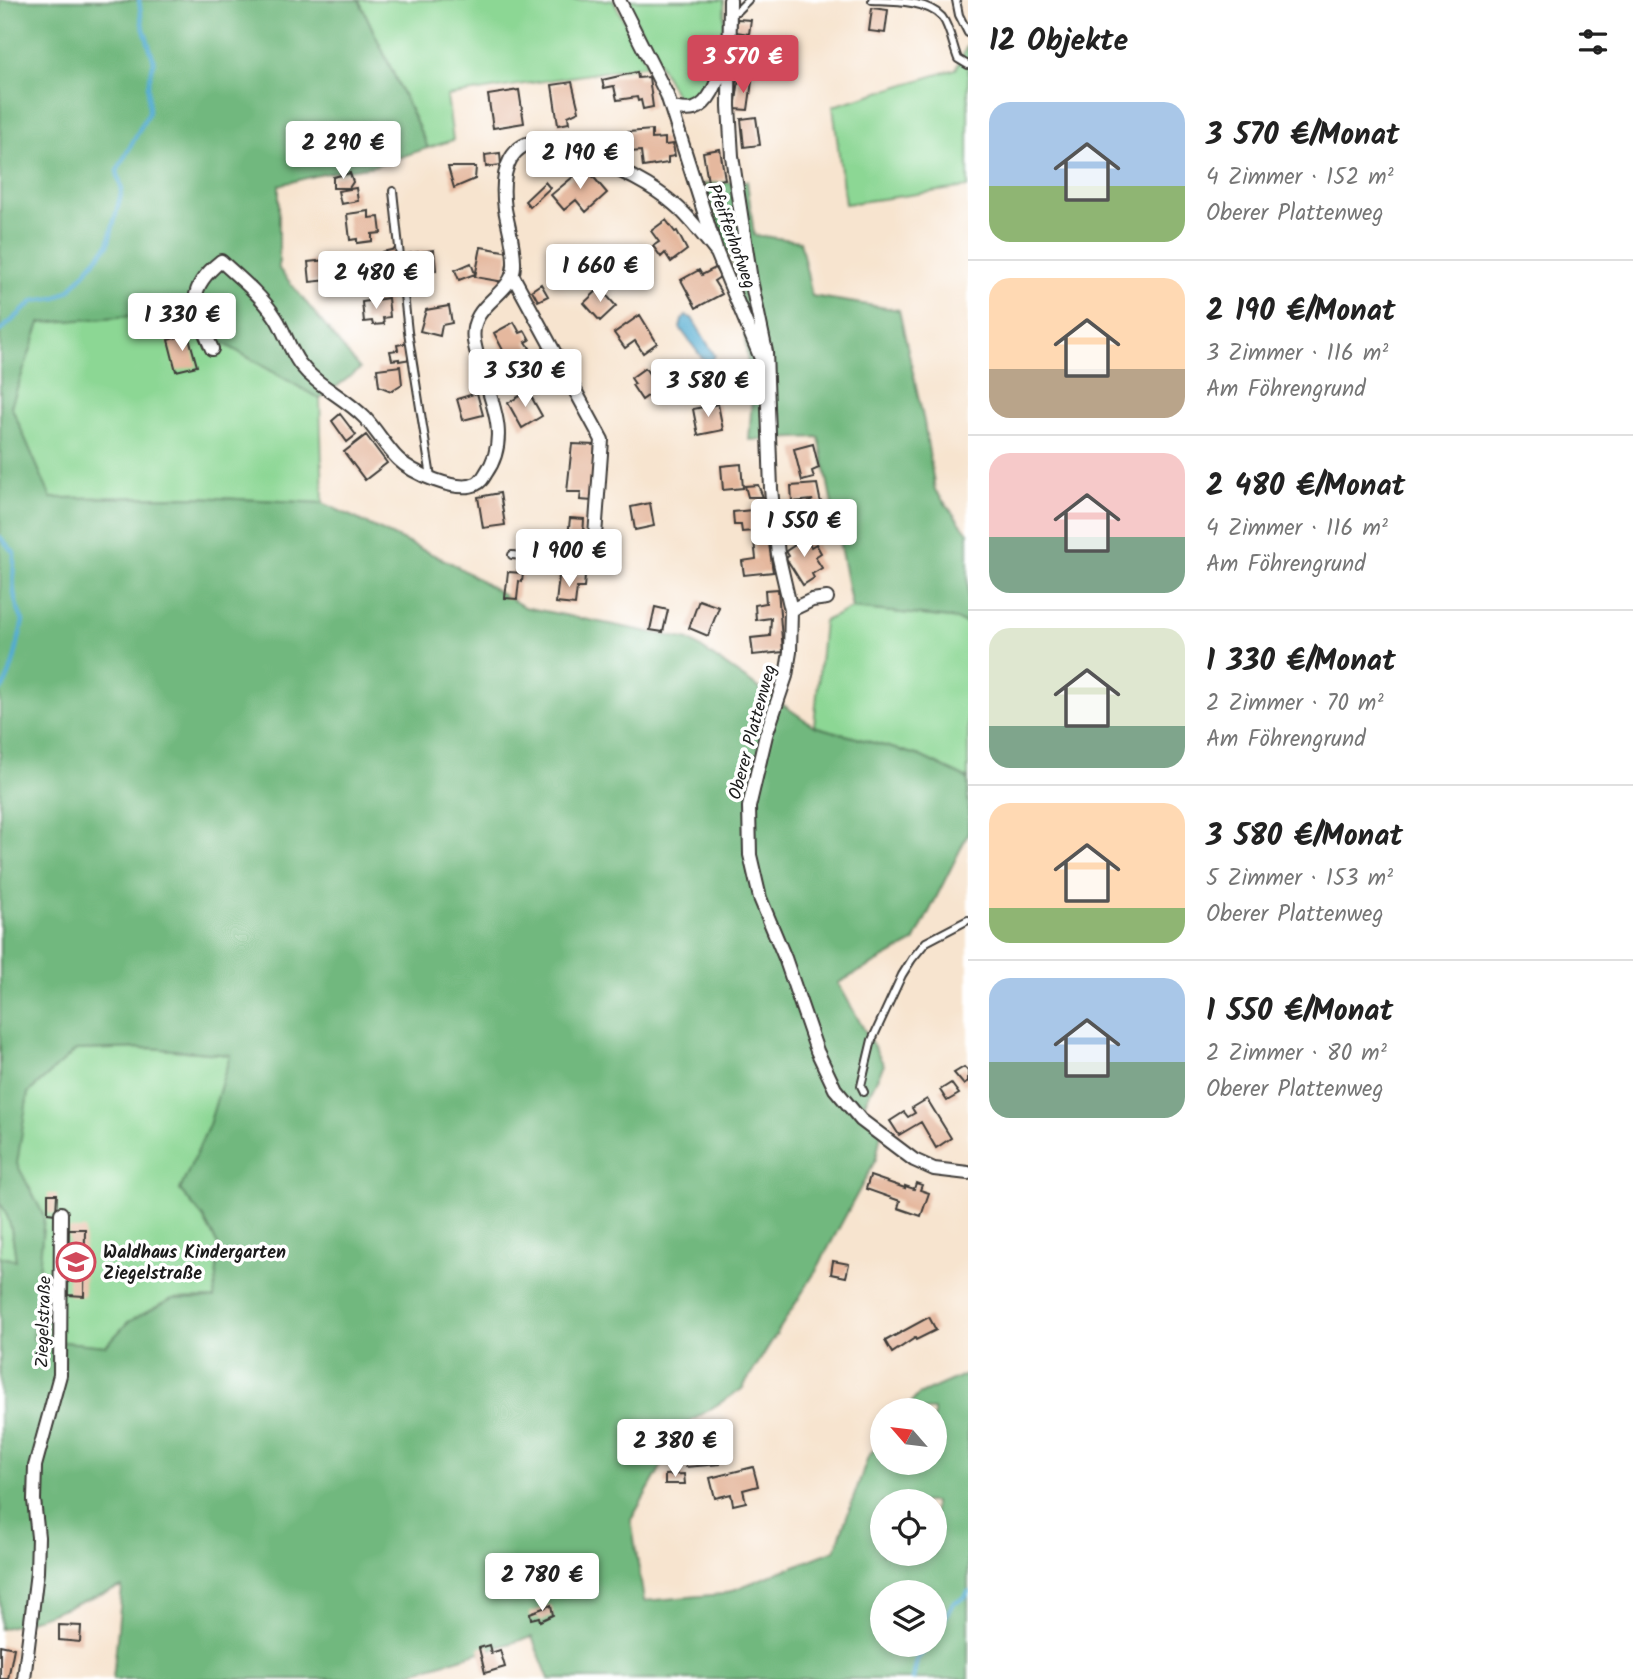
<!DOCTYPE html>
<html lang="de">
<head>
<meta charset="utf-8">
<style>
	body { margin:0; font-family:Kalam,sans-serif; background:#f6f6f6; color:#222; height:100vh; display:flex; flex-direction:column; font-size:26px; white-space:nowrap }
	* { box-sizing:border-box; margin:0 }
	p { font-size:23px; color:#767676 }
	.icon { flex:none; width:38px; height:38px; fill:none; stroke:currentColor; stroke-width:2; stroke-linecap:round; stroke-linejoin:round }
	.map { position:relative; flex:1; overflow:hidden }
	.panel { display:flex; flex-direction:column; background:#fff; width:665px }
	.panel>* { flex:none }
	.needle { width:46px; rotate:298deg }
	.fabs { position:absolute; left:870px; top:1398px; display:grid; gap:14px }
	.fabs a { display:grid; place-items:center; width:77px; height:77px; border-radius:50%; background:#fff; box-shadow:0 4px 10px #0003; font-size:35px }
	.price { position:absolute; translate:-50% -60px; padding:0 16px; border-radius:7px; background:#fff; color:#222; font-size:23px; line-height:46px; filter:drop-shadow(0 2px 4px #0008) }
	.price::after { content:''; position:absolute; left:50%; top:42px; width:21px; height:16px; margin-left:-10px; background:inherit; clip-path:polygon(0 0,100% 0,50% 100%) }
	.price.current { background:#d1495b; color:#fff }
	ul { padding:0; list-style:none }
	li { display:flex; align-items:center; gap:21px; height:175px; padding:0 21px }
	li+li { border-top:2px solid #e0e0e0 }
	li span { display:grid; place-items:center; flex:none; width:196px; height:140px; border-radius:21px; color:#555 }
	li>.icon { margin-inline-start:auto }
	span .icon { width:84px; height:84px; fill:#fffc; stroke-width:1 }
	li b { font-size:30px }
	h2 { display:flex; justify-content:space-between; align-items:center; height:84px; padding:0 21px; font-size:30px }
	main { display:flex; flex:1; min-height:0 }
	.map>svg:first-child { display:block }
	.green { fill:#8cd794; stroke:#547a58; stroke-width:2 }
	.forest { fill:#71b87e; stroke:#466a4d; stroke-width:2; fill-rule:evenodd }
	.water { fill:#53acd0; stroke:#386476; stroke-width:2 }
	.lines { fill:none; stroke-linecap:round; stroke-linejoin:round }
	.stream { stroke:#53acd0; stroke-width:4.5 }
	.building { fill:#e5b89e }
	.lane-casing { stroke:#3d3a37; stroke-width:10 }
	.street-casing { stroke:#3d3a37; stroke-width:16 }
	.lane { stroke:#fff; stroke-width:6 }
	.street { stroke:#fff; stroke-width:12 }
	.labels { text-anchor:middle; stroke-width:7; stroke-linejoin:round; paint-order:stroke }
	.street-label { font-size:18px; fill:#1c1c1c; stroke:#fff }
	.poi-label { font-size:18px; font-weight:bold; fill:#1c1c1c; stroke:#fff; text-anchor:start }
</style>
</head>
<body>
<main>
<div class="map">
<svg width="968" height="1679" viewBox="0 0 968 1679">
	<rect width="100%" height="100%" fill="#fff"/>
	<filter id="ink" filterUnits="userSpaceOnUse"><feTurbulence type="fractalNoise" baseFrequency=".0143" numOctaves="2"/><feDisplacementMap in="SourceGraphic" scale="14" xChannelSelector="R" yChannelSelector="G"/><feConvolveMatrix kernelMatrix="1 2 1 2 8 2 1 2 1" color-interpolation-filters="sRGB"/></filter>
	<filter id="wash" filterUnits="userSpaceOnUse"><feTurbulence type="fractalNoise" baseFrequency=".00686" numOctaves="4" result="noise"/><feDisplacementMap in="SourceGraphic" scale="28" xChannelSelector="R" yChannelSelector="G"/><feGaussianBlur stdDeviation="1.57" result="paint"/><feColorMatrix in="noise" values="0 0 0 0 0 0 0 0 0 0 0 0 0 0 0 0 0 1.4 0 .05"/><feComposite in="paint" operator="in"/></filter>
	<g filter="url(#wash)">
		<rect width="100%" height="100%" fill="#f7e4cf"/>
		<path class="green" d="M359,0H613L648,65L447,96L453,140L428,148Z
			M625,0H724C726,28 720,107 679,101Z
			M968,44V187L845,204L833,106L956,69Z
			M145,314L211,336L320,399L323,503L197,497L50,498L11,406L40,323Z
			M852,608L951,618L968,624V779L920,756L814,726L824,621Z
			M150,1048L231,1055L209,1125L180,1190L203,1217L219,1247L215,1298L172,1299L128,1322L106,1346L32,1339L44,1216L16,1164L28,1093L76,1050Z
			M0,1203C12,1219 13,1241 16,1260L0,1257Z"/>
		<path class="forest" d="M0,0H359L428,148L373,166L322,174L279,185V269L360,369L320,399L211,336L145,315L40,323L11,406L51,498L197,497L323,503L453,564L524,607L689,640L814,726L920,756L968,779V834L914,942L838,983L884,1065L862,1108L883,1123L876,1159L817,1269L742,1389L685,1425L631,1520L644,1601L723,1594L835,1550L868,1457L882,1439V1463H934V1410H905L918,1395L968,1373V1679H549L532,1637L388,1679H113L122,1587L26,1622L0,1629V1257L16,1260C13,1241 12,1219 0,1203ZM150,1048L230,1055L209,1125L180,1190L203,1217L219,1247L214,1298L172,1299L128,1322L106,1346L33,1339L44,1216L17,1164L28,1093L76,1050ZM882,1502H934V1554H882ZM882,1592H934V1645H882Z
			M747,181L754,235L800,241L812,296L899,310L924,422L935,490L968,533V624L951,618L852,608L819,437L749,440L752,398L738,280L704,184Z"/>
		<path class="water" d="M686,316L692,318L715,356L710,362L702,358L680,328L682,320Z"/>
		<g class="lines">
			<path class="stream" d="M0,331L34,301L56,298L70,290L108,245L122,190L117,171L149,112L148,85L154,61L142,23L139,0
				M0,537L14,553C14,580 10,596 23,621C18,640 13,677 0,691
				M934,1638L953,1603L965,1597L968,1592
				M913,1679L917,1659L930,1645"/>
		</g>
		<g id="blocks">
			<path class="building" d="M872,8L888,10L885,33L869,31Z
				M737,19L751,20L749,34L736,32Z
				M637,72L638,78L649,77L653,107L643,109L641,100L638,101L637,97L617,100L614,86L604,88L602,80Z
				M739,79L752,81L748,110L735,109Z
				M572,82L579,111L568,116L569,123L558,125L552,85Z
				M519,90L524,123L493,128L488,95Z
				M756,117L760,145L744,147L741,119Z
				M652,130V139L665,138V145L673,144L675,156L668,157V163L643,167L641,151L630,152L628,132Z
				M720,149L725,179L708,182L703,152Z
				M500,153L501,165L486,167L485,155Z
				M448,167H476L475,179L454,188Z
				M585,167L607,193L586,212L576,200L564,210L551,195Z
				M350,173L353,182L349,188H333V177Z
				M545,182L550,188L530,207L525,201Z
				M356,188L358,201L341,204L338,191Z
				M369,211V218L379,217L381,233L372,234V241L357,243V239L350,240L347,214Z
				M666,220L675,232L677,231L687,250L671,262L665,253L661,257L653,246L659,242L651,231Z
				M481,247L509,252L504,282L475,277Z
				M396,249L400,273L386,275L382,252Z
				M575,249L586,264L572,275L561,260Z
				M434,250L436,270L408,273L406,254Z
				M355,257L357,277L310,282L308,262Z
				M471,263L475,274L459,280L455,270Z
				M715,268L720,277L714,281L722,294L696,308L681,280L699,270L702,275Z
				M541,284L548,296L538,301L532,290Z
				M600,288L616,306L600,321L584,303Z
				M388,298L390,317L383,318L384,324L373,325L372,321L364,322L362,302Z
				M449,306L452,323L442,325L440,336L420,331L426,310Z
				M640,315L657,343L643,353L635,341L625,348L614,333Z
				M514,322L520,333L525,331L530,340L526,342L530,348L508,360L494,333Z
				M188,334L197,366L176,371L168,340Z
				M408,343L411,359L399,361V359L392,360L390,351L398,350L397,345Z
				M400,366L402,384L391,391L379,386L377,369Z
				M645,368L659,388L642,400L632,385L635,384L631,378Z
				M528,391L542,416L522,428L508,403Z
				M477,393L483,415L463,420L457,399Z
				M718,404L723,430L698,435L693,409Z
				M340,414L356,435L347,442L332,421Z
				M366,435L387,463L365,480L344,452Z
				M572,444L595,445L593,501L580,500L581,492H567Z
				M813,444L819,468L812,471L814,478L802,481L794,449Z
				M741,464L743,488L723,490L721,466Z
				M817,484L820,499L828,521L816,526L807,504L813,500L792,502L791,486Z
				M758,485L763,497H748L745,486Z
				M500,493L505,525L483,528L478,497Z
				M650,503L654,526L635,530L631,507Z
				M752,510L753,517L761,516L763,529H767L773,572L744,575L742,561L756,559L753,531L742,532L741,525H734L733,512Z
				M570,518L584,519L583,538L568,537Z
				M803,535L811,547L816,544L821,553L815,557L822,568L812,574L814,578L803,585L786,558L789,556L786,551L795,545L792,542Z
				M508,572L523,573L522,582L519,581L517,599L505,598Z
				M573,575L585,576L584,588H577L575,605L556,603L559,576L573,578Z
				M778,589L783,652L753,655L751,638L770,636L771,618L756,620L755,605L766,603L765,590Z
				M699,600L719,607L708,636L689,628Z
				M655,607L668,610L663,632L650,630Z
				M964,1067L968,1071V1082L964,1085L954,1073Z
				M951,1083L959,1094L947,1101L940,1090Z
				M927,1099L951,1138L936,1148L921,1122L899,1135L890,1121L904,1112L908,1117L915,1113L912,1108Z
				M870,1176L905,1188V1186L914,1189L916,1183L922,1185L920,1190L929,1193L921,1216L898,1208L900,1201L866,1189Z
				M48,1194H57L56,1214L48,1213Z
				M69,1229H85L84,1296L68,1295Z
				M833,1261L849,1264L846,1277L831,1274Z
				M929,1317L936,1330L916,1340L915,1338L892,1353L885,1341Z
				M718,1445L720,1464L686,1467L684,1448Z
				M753,1467L758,1486L743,1490L746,1502L733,1505L731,1494L715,1498L710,1478Z
				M684,1474L685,1484H665V1475Z
				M551,1605L553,1615L540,1621L539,1617L531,1619L530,1613Z
				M59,1625L81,1626L80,1642L59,1640Z
				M0,1645L14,1648L8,1679H0Z
				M489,1645L491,1653L500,1650L505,1667L485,1673L479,1648Z"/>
		</g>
	</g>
	<g filter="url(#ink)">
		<use href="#blocks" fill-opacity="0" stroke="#3d3a37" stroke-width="2"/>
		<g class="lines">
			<defs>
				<path id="lane" d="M872,0C893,1 926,0 942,17C950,27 953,47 958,59L968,65
					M956,0L959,15L968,33
					M730,12L737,11L748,0
					M393,191L408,332L431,477
					M512,555L593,563
					M864,1092L861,1086L872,1040L902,975L912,959L926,942L968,920"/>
				<path id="street" d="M619,0L667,95L717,253L764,366
					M730,0L729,106L732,156L751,280L766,352L771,489L778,554L791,610L790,652L786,676L766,735L749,807L750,855L760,898L785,958L817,1051L835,1089L861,1120L914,1160L934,1169L968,1173
					M671,108C678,109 687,111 694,109C713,103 720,72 726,56
					M513,276L602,440L593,563
					M212,349C195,310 182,292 221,261C240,278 262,296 276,318C285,332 290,351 300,364C318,387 345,397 365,418C377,431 386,447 398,459C412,473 457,493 476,484C481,482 483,478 486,473C516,431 481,384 474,341C468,303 513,296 514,266C515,246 508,227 505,209C500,173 508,135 553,143C565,145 577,152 588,156C617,169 651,184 675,205C691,218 704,237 717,253
					M791,610L812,600L827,598
					M24,1679L37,1572L38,1537L34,1500L35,1466L60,1375L61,1213"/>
			</defs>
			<use href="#lane" class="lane-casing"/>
			<use href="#street" class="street-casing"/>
			<use href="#lane" class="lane"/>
			<use href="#street" class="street"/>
		</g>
	</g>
	<defs>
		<symbol id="school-ring" viewBox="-11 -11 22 22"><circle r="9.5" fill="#fff" stroke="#d1495b" stroke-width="1.5"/><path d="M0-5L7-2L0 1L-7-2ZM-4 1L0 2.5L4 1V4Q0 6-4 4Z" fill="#d1495b"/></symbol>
	</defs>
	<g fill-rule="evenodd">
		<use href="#school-ring" x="54" y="1240" width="44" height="44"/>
	</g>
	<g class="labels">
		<g class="street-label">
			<text transform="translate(732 236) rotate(70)" y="6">Pfeifferhofweg</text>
			<text transform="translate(752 732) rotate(-75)" y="6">Oberer Plattenweg</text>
			<text transform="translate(43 1322) rotate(-88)" y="6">Ziegelstraße</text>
		</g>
		<g class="poi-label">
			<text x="103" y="1258">Waldhaus Kindergarten<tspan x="103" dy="21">Ziegelstraße</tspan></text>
		</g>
	</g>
</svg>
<div class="fabs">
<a><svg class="needle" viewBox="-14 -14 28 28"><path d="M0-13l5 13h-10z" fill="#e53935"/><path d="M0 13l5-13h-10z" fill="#767676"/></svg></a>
<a><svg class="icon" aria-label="locate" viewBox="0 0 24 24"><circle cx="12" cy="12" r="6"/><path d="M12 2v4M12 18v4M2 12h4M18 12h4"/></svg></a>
<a><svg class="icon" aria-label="layers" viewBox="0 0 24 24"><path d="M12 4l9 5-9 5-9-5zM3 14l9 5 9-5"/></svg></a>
</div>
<b class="price current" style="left:743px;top:95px">3 570 €</b>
<b class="price" style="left:343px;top:181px">2 290 €</b>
<b class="price" style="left:580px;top:191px">2 190 €</b>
<b class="price" style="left:600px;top:304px">1 660 €</b>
<b class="price" style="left:376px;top:311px">2 480 €</b>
<b class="price" style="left:182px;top:353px">1 330 €</b>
<b class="price" style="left:525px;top:409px">3 530 €</b>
<b class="price" style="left:708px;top:419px">3 580 €</b>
<b class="price" style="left:804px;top:559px">1 550 €</b>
<b class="price" style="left:569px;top:589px">1 900 €</b>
<b class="price" style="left:675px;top:1479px">2 380 €</b>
<b class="price" style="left:542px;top:1613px">2 780 €</b>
</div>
<section class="panel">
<h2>12 Objekte<svg class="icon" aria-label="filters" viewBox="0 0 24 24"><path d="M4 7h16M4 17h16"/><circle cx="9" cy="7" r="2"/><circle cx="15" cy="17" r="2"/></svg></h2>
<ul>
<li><span style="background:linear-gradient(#a9c7e8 60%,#8fb573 0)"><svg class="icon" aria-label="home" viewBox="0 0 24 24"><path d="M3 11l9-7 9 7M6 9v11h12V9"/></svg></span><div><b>3 570 €/Monat</b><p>4 Zimmer · 152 m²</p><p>Oberer Plattenweg</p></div></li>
<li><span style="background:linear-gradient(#ffd9b3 65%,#b9a48a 0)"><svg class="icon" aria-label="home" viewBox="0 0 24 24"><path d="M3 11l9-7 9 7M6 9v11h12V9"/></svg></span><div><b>2 190 €/Monat</b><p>3 Zimmer · 116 m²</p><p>Am Föhrengrund</p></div></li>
<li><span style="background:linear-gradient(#f6c9c9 60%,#7fa58c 0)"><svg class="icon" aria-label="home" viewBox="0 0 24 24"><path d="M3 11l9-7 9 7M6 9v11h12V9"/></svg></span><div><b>2 480 €/Monat</b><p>4 Zimmer · 116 m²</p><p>Am Föhrengrund</p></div></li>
<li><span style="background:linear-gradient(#dfe7d0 70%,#7fa58c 0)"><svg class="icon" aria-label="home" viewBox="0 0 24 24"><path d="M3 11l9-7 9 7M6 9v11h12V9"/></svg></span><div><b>1 330 €/Monat</b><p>2 Zimmer · 70 m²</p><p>Am Föhrengrund</p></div></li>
<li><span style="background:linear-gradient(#ffd9b3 75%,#8fb573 0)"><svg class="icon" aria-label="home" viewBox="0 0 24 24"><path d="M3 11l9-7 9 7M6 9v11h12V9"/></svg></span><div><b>3 580 €/Monat</b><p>5 Zimmer · 153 m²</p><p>Oberer Plattenweg</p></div></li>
<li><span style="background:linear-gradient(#a9c7e8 60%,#7fa58c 0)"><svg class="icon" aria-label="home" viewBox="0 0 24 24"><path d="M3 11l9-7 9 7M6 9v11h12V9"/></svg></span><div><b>1 550 €/Monat</b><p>2 Zimmer · 80 m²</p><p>Oberer Plattenweg</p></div></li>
</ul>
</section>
</main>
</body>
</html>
